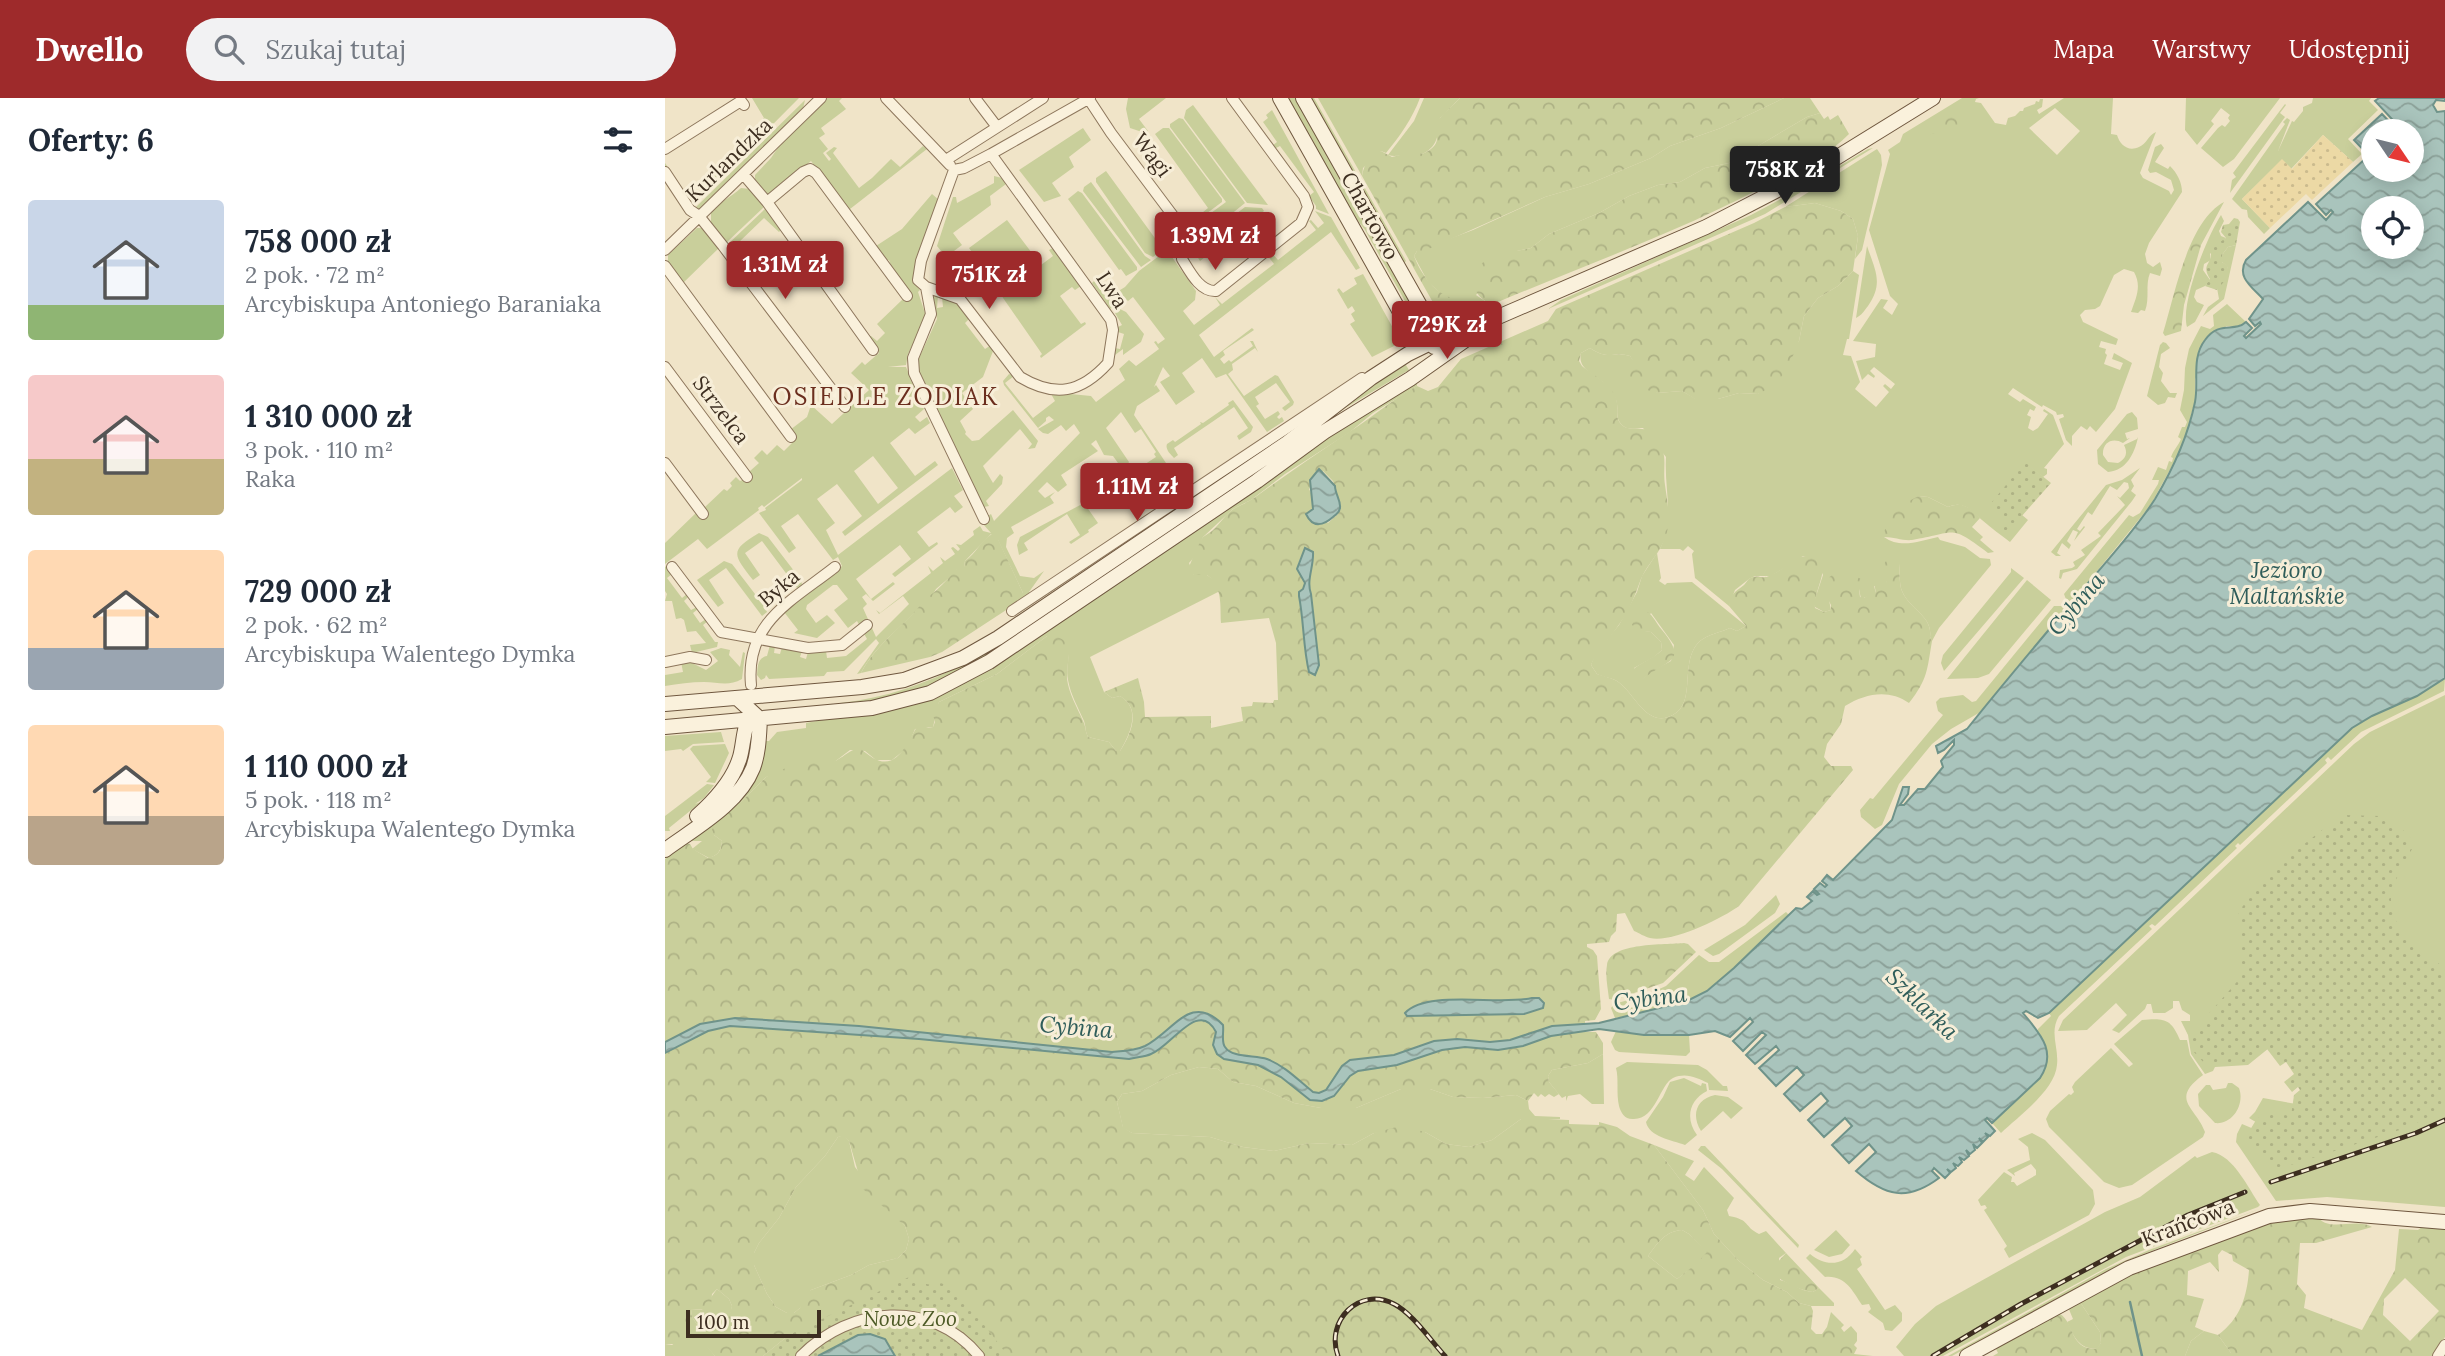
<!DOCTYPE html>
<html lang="pl">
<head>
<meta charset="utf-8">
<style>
	body { margin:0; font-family:Lora,serif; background:#f2f2f3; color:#1f2937; height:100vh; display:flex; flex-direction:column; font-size:26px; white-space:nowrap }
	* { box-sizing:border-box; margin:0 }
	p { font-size:23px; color:#747a83 }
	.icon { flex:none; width:38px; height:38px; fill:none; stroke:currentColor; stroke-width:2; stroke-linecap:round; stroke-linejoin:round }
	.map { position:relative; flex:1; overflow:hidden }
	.panel { display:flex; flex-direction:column; background:#fff; width:665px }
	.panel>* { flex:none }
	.needle { width:46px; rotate:125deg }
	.tools { position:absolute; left:1696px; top:21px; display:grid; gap:14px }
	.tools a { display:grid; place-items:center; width:63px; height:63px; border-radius:50%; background:#fff; box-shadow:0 4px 18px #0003; font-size:35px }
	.scale { position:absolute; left:21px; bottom:18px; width:135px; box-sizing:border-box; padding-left:7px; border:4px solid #3d2e20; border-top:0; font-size:19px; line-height:24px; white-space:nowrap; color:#3d2e20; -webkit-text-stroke:5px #f7eed8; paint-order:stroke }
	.price { position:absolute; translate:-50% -60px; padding:0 16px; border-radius:7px; background:#9e2a2b; color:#fff; font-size:23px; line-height:46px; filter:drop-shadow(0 2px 4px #0008) }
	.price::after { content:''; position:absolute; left:50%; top:42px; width:21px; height:16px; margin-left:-10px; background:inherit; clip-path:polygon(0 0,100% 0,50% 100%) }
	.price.current { background:#222; color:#fff }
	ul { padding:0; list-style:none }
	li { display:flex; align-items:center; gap:21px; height:175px; padding:0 28px }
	li span { display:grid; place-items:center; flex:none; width:196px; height:140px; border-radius:7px; color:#555 }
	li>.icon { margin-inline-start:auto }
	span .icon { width:84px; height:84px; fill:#fffc; stroke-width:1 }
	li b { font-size:30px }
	h2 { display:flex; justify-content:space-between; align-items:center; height:84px; padding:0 28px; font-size:30px }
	header { display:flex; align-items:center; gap:42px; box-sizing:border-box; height:98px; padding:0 35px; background:#9e2a2b; color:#fff }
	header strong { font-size:33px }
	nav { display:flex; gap:38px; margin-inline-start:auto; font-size:24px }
	.search { width:490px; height:63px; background:#f2f2f3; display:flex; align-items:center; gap:18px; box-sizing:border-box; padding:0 24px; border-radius:38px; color:#747a83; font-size:26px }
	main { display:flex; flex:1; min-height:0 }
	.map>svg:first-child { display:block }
	.green { fill:#c9cf9b; fill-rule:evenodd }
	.forest { fill:url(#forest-crowns); fill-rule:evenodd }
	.sand { fill:url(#sand-dots) }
	.park { fill:url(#park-dots) }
	.water { fill:url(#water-waves); stroke:#6f938a; stroke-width:2; fill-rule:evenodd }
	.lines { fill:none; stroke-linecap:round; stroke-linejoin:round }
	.stream { stroke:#6f938a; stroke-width:2.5 }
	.street-casing { stroke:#8d765c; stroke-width:12 }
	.secondary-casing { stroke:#6f573f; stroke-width:16 }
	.street { stroke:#faf1dc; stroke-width:10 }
	.secondary { stroke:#faf1dc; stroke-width:14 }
	.rail-casing { stroke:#3d2e20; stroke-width:5 }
	.rail { stroke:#f7eed8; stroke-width:2.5; stroke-dasharray:8; stroke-linecap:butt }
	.labels { text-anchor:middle; stroke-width:6; stroke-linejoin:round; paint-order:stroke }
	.street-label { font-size:21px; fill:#3d2e20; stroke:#f7eed8 }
	.park-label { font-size:21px; font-style:italic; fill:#4d5a26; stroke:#f7eed8 }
	.water-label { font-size:23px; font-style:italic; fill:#2f5d5a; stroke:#f7eed8 }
	.quarter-label { font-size:24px; letter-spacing:2px; fill:#6b2e1e; stroke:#f7eed8 }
</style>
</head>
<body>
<header>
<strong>Dwello</strong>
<div class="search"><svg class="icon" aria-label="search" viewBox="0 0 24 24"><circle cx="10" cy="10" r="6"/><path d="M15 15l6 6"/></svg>Szukaj tutaj</div>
<nav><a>Mapa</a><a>Warstwy</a><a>Udostępnij</a></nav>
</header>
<main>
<section class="panel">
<h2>Oferty: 6<svg class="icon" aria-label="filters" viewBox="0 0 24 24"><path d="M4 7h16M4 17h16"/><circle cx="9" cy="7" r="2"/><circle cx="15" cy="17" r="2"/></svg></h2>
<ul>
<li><span style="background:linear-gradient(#c9d6e8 75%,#8fb573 0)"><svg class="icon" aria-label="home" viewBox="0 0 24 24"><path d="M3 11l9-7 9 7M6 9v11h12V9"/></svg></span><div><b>758 000 zł</b><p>2 pok. · 72 m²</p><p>Arcybiskupa Antoniego Baraniaka</p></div></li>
<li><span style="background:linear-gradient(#f6c9c9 60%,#c2b280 0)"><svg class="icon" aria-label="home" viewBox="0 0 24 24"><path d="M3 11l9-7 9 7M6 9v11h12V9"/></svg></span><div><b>1 310 000 zł</b><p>3 pok. · 110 m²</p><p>Raka</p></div></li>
<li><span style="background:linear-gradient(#ffd9b3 70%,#9aa5b1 0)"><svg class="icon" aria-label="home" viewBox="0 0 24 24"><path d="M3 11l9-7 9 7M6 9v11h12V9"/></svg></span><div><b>729 000 zł</b><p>2 pok. · 62 m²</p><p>Arcybiskupa Walentego Dymka</p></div></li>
<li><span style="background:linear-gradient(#ffd9b3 65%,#b9a48a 0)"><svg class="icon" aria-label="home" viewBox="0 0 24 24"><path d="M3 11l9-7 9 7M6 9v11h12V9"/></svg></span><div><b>1 110 000 zł</b><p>5 pok. · 118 m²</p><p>Arcybiskupa Walentego Dymka</p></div></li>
</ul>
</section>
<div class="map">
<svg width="1780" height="1258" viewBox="0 0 1780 1258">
	<defs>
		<pattern id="forest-crowns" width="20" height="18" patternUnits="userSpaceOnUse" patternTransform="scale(1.75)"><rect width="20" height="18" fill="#c9cf9b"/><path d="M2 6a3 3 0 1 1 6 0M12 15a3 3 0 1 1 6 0" fill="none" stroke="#aeb285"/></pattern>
		<pattern id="sand-dots" width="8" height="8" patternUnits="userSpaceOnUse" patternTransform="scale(1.75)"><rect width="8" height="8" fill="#ecd9a5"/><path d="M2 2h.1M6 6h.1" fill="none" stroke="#cbbb8e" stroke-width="1.8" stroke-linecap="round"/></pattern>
		<pattern id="park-dots" width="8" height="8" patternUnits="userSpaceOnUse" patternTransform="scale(1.75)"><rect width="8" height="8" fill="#c9cf9b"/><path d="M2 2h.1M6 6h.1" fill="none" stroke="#aeb285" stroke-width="1.8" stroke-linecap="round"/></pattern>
		<pattern id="water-waves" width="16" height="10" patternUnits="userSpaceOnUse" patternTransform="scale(1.75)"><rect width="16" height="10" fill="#a9c4bc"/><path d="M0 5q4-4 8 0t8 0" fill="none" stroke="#8ba098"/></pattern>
	</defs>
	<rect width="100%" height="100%" fill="#f0e4c8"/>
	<path class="green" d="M87,0H134L27,108L0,69V65L20,94L25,91L30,96L98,29L94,24L99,20Z
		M162,0H177L174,3L181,11L156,30L160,36L154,40L163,51L158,55L164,63L166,61L161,55L169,49L172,50L168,55L194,90L207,80L226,61L235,69L258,48L262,51L185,111L211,148L237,131L267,96L274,102L248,177L251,187L255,192L253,194L261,218L243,256L241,267L223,269H241L259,311L250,319L255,324L262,319L265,325L250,336L244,330L225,345L250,378L270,363L273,367L180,438L177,434L197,418L172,386L152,401L170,425L161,432L173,457L287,370L298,392L289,398L298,409L290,415L285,409L252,434L264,449L272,444L273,446L230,479L227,476L246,461L235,447L191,481L206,501L228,484L230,486L208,503L201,496L197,499L202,506L198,510L211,539L244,506L238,498L214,516L211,512L215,515L266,475L263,468L268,473L278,465L275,459L280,463L290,456L286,450L288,449L293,453L295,451L291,446L296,447L309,437L308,433L315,428L318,433L326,435L318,426L324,421L323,418L326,416L329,423L415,335L409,326L401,333L396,327L383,336L378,335L373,331L389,322L384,318L381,320V323L373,330L339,287L338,283L344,276L349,278L340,285L368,320L390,303L385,294L426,298L431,304L460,282L454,271L464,262L471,268L494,251L489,244L491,243L493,246L500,241L468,199L463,203L460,200L445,211L427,185L429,183L442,200L460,189L474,173L502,152L531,193L530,202L518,213L529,227L555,207L550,199L557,206L609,166L602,157L606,154L613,162L651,132L644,123L646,122L653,130L659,125L650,113L666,119L695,170L691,172L666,134L534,237L549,259L587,230L589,232L558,253L560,257L555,261L559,266L564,262L566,264L588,248L585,243H588L593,254L590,250L567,266L568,272L563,276L579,298L610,277L613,278L629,304L628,307L620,313L617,310L625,304L611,285L590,299L594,306L591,308L600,321L613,313L615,316L612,319L614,321L617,319L619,323L602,334L561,276L551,280L537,260L517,275L530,294L511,307L495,284L505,278L498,269L489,289L491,287L495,293L472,308L469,317L511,380L526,382L517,389L511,381L504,385L491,367L472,379L469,369L471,372L491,359L489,356L491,354L476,331L470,335L456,314L441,330L464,364L460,371L478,400L448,358L439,357L431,342L426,346L433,353L396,377L402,387L393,394L382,384L373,393L380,400L390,394L385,399L389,405L346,429L349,435L342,440L341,449L355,478L369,480L379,473L364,494L366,497L358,501V495L333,442L326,436L300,463L299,469L292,471L291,474L271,491L264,503L259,504C240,527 209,548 196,575L192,576L214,545L211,541L179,573L162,574L159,578L104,581L101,577L100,580L96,582L92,577C93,568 92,560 102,558L105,547L110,548L109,555L115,556L117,549L137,553L135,559L141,561L143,554L161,553L162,560L181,558L202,541L192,523L183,530L169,512L183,501L172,487H168L142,507L141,511L151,525L162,517L170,525L152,540L129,535L133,532L119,514L177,468L173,459L168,462L133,416L116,428L131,450L124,455L94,415L101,412L100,410L137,382V380L99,409L97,407L93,410L94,412L42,451L33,441L0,466V445L32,414L42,413L40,409L59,391L62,393L67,388L65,385L71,379L75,383L84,379L85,373L94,365L89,360L97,352L102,357L112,347L119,353L127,345L125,332L142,319L146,307L167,326L204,292L186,275L197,264L200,267L214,255L203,239L206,238L212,243L220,235L212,226L238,201L224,162L221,163L146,63L106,97L103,98L90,84V77L106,60L114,48ZM208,358L233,390L213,406L189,373Z
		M463,0H501L474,21L483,33L480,35L465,30L461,11Z
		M620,0H633L759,226L754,228L700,132L682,109Z
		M644,0H649L741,163L739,165Z
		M653,0H755C747,21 735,38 721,55L716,53L698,70L697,78Z
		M759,0H795L775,20C773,37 773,49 757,56C745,52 734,61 723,57L749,23Z
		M1119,0H1145L1155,15L1142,19L1064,65L1040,70L1015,84L993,87L964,98L934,115L884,136L866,150L852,153L811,197L826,207L792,222L791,209L763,184L749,158L752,153L808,132L880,99L924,86L986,60L1005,48L1056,30Z
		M1297,0H1314L1311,1L1310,4L1316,5L1330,25L1341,27L1343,20L1350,18L1355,13H1358L1359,10L1370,6L1371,3L1374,4L1375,1H1378L1377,9L1372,12L1374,16L1399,0H1448L1446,36L1452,37C1455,47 1463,54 1474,49C1482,46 1483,37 1491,34L1475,75L1478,80L1504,93L1506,97L1509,92L1506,82L1491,74L1485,75L1483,72L1490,49L1496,46L1499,50L1490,64L1503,71L1505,68C1512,75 1517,84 1517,94L1484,145L1480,156L1482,165L1488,169L1495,164L1497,171L1495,178L1485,175C1480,187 1485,200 1480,213L1476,212L1473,215L1466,214C1471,200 1477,188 1469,174L1459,171L1449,177L1435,208L1430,211L1420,212L1415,217L1418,224L1453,241L1451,247L1436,243L1434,249L1441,251L1440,255L1442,257L1439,266L1455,272L1458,265L1447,261L1449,255L1467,265L1450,311L1431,334L1425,328L1422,332L1416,328L1407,338V348L1401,342L1394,321L1399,319L1398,316L1392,317L1391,314L1378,307L1377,309L1348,290L1343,296L1355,304L1358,301L1371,309L1369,313L1365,311L1362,317L1366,319L1363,330L1368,333L1373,330L1383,316L1378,313L1379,311L1388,317L1399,346L1379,370L1382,371V376L1378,379L1360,365L1357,417L1363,422L1345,444C1336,437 1326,430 1317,422C1306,413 1299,402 1283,409L1263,399L1254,398L1219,439C1235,451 1255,443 1273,439L1275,442L1300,449L1315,460L1325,461L1326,467L1274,530L1267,543L1265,539C1268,518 1245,512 1237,493C1234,486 1235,474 1234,466L1221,478V486L1209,488L1211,495L1196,501L1194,491L1164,502L1166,512L1159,514L1150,509V501L1158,477L1152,463L1138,458L1106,478H1090L1084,481L1070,492L1064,508L1030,480L1027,456L1029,453L1023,448L1018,453L1015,451H995C1010,420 999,392 1001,359L978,330C971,330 963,333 957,327C950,320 953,313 952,306C952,300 945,291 941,287C931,276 912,272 916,255L925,250C944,263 948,253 965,258L992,295L1017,293L1031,301H1053L1074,295L1093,296L1134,243L1139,218L1153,200L1173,188L1188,173L1194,177L1184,241H1182L1178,257L1186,258L1195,284L1190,291L1211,309L1224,294L1218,288L1220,286L1226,291L1230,286L1209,269L1205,273L1210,278L1209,280L1203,276L1197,282L1191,263L1210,259L1211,246L1188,243L1216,201L1223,202L1218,210L1227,217L1233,206L1225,198L1204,132L1225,56L1223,52L1235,44L1238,36ZM1390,10L1415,33L1392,57L1364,30Z
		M1521,0H1615L1569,61L1558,69L1536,50L1553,30L1557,27L1560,29L1565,23L1563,20L1565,17L1556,10L1546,23L1549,26L1532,47L1520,32Z
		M1648,0H1706L1704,3L1713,12L1683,41L1697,56L1688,64L1658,37L1626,71L1617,62L1577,101L1605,130L1599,136L1583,119L1582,112L1577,111L1567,101L1620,26L1618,24L1622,20L1625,22L1613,53L1627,23L1629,24L1638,13V9L1647,5Z
		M140,2L138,11L34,112L29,111Z
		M1620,6L1621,7L1615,15L1620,19L1565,95L1567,82L1571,79L1568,75Z
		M528,7L603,107L582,105L519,20L521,12Z
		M607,12L664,116L651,111V108L644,98L649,94L615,48L609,51L607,48L612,44L598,24L603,20L601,17Z
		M514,20L518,21L580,105L534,142L531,126L561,104L505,29V26Z
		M418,30L426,42L404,59L409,69L387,85L396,98L379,104L354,72Z
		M498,30H504L557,101V104L530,124L524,117L527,114L532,119L543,110L490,36Z
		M1208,50L1100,116L883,211L896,202L1086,117L1146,85L1203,51Z
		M1212,51L1216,57L1217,67L1197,152L1190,161L1193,138L1188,121L1176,113L1150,105L1120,109Z
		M441,73L495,147L507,138L503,132L509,129L513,134L512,141L488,159L480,155L431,84V80Z
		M329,78L337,80L341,86L325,98L326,107L288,135L297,147L281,159L272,148L288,99H291L292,105L329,85Z
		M426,84L480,158L486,162L476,169L418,93L419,89Z
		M76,90L85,91L100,108L61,145L46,126V115C54,104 66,99 76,90Z
		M413,93L417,95L472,169V172L461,178L456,171L454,172L403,101Z
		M580,109L597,110L599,113L535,163L530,155L533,145Z
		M101,110L116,132L114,134L99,120L72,146L76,150L73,154L83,164L78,169L62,147Z
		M1556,117L1559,123L1554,133L1556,138L1561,140L1545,156L1546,162L1539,166L1538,172L1545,182L1540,188L1531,192L1529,199L1532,204L1539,207L1530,224L1522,229C1515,205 1542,139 1556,117Z
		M342,122L376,167L388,158L384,152L388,150L416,188L410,192L407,189L395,198L416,226L420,224L421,226L376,260L375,258L377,256L336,197L337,195L304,150Z
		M32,130H39L56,148L17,186L3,164V157Z
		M1571,147L1559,201L1538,218L1543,209L1554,201L1552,190L1563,169L1557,164V157L1563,149Z
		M1202,148C1210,172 1219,185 1203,208C1199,213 1197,217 1191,220Z
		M698,176L733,239L729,248L707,259L685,226L690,223L686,216L690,213L687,208L683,211L672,192L674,190L678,195L692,186L689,180Z
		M267,196L273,197L272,210L278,209L277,199L292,204L305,220L300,225L320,251L326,247L328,253L318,279L297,295L308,311L295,323L301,334L300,336L307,343L314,342L348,312L373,343L370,350L363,351L367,346L355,331L318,368L328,385L335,376L338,379L337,386L321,403L324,408L319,409L254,275L252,266L254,260L272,221Z
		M1562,206L1581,224L1570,229L1561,228L1530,281V302L1522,333L1512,359L1485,408L1319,612L1286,631L1267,646L1234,686L1217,727L1210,731L1196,719L1195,712L1205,700L1208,701L1278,617L1273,613L1271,604L1275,600L1298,597L1307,604L1311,603L1389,508H1400L1402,504L1399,496L1464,417L1468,419L1475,415L1493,386L1494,382H1487L1493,369L1501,372L1504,363L1507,364L1508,360L1506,359C1509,351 1513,348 1516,341L1513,339L1517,329H1520L1522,324L1515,312L1519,292L1520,270L1524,251L1536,228L1545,231L1549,228L1548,217Z
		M455,211L461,214L479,236L476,244L458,257V251L450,257V250L455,251L459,236L453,234V229L457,227L450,215Z
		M1498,244L1501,245L1505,250L1496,256L1494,269L1498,275L1496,283L1505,295H1512L1510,300L1503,299L1500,305L1493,307L1482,298L1495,247Z
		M739,264L744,272L680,310L627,352L324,558L289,578L241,597L173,609L175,605C221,600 260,586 301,565Z
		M752,284V288L708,315L685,334L620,376L586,402L568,411L538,439L531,457L524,465L529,477H542L550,483L555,493L425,559L439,594L447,600L455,598C477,611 465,636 455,653H451L444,644L423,639C420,633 421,629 419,623C413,609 406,598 403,582C400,568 407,561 400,545L382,538L332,576L274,604L268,629L250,631L242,650L227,662H211L200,653L185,652L168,665L101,679L77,703L51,722L49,737L57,743C56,753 53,757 44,760L27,751L37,743H23L68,706L100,643H104L112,634L141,630V625L252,604L651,345Z
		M568,302L588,329L586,334L574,342L572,338L583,330L569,309L509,350L513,357L509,360C505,356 500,351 502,346L508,342L510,344L536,326L535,324L538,325L564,307L563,305Z
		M1467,314L1472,320L1473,331L1460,335L1462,341L1465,340L1458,345C1448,339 1437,344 1438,357L1443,364L1453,365C1461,361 1463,355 1459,347L1472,341L1473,339C1470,355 1461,373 1443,374L1433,366L1432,352L1462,316Z
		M1475,370L1466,382L1469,388L1466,393L1471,397L1467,403L1412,471L1398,475L1396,481L1394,480L1395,472L1407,470L1410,468L1408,464L1420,457L1416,452L1436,438L1433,435L1460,407L1452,398L1455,400L1464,390L1463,385L1459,384L1452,392L1445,388L1427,417L1423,414L1412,431L1415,433L1419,428L1420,429L1409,443L1413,434L1408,432L1402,443L1406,447L1404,451L1397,445L1392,455L1396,458H1391L1386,454L1441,387L1457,382Z
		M419,405L433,425L423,432L424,434L406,446L404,444L415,437L402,416L359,445L363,452L354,457L352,447L355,439Z
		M94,435L103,439L136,482L137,487L132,490L97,443L80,455L95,477L88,482C69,457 63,453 94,435Z
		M992,455L996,480L994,483L1000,487L1002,485L1027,484L1081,528L1072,533L1065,530C1056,534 1042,537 1035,543C1012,564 1035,609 1003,619C980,627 968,593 952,583C947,580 938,579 932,576L926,567L930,556L954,527L972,494L977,478ZM986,515L1009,547L1006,563L987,573L976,582L969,570L989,559L997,552L996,544L986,534L974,532Z
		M59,463L67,466L100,509L102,514L97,518L61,470L44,482L59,505L53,509L32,482Z
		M7,464L9,467L7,476L2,480L17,500L22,496L24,498L19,503L26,512L32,509L33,511L28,515L35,525L41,521L43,523L38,527L50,544H53L52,549L27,555L25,547L41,545L31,533L22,534L19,522L16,520L11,521L7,503H0L2,496L0,493V469Z
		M1346,470L1359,480L1279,573L1276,565L1278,557L1346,474Z
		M1362,482L1386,502L1324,576L1313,580L1282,581Z
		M56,550L65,552L64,557L75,569L78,554L80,555L77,581C63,589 53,584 39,584C26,584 13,586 0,588V577L18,574L16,564H25L41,572L53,563L45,554Z
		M1780,580L1779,593L1696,634L1666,662L1663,659L1660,662L1662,665L1575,747L1573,745L1570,748L1572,750L1490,828L1487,826L1484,828L1487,831L1394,918C1384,935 1394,949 1392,967C1390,992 1354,1018 1336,1035L1327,1025L1375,980C1386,962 1379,951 1372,935L1373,931L1386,918L1384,915L1664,649L1687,630L1707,618L1752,598Z
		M1780,597V894L1604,950L1583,967L1550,969L1548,973L1540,976L1526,956L1523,937L1516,923H1525V917L1517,912L1514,903H1508V910L1500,915H1488L1486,906H1482L1480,911L1454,935L1447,932L1462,917L1451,905L1422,932L1393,933L1398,922L1689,646L1705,634Z
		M56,634L59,644L28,646L18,653L16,651L0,653V638Z
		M60,646L64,655L50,685L41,684L46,679L25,651L28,648Z
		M42,686L49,687L39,700L30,706L36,704L4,730L5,733H0V718Z
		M1111,797L1115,806L1110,815L1054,856L1048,858L1039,852L1080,827Z
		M1121,814L1124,817C1093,846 1063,884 1024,902C1002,912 974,915 950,920L946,910L949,906L981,897L1001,888L1034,857L1044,864H1054Z
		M1477,922C1500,920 1506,921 1515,942H1522L1525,957L1538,977C1504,1002 1531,1009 1540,1034L1538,1039L1467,1087L1454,1090L1439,1084L1384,1029L1381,1021L1385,1013L1404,996L1406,997L1409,994L1407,989L1410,984L1446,950L1464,969L1468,966L1449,946Z
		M951,933L979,937H1024L1025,954L1021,958L954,954L950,952L946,944Z
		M938,956L939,1006H927L915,996L903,998L901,1003V998L897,1000L884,984L883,978L887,972L923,965Z
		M962,964L1033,967L1042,972L1058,988H1062L1063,993L1044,992L1043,985C1032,980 1021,974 1008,980C995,986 991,1021 969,1021C960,1022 956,1015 954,1008C951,995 954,981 951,970Z
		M534,969L553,971L568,984L591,988L629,1005L656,1010H691L736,991H765L788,999L818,1000L851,997L863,1003L864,1011L870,1018L895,1019V1021H856L827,1042L804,1049L781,1046L760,1034L709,1035L687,1047L644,1045L609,1053L578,1049L545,1039L467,1035L458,1030L452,1004L457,996L477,993L506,977Z
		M1019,980L1036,988L1037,985L1041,986L1042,993C1024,1002 1020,1021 1032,1037L1020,1047C1007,1042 984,1039 981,1024L998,999L1005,984Z
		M1563,985H1567L1574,990C1580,1006 1568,1027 1550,1025L1534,1008L1533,996L1541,987H1545L1548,992L1561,990Z
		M1050,997L1063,999L1078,1010L1066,1021L1058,1013L1036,1033C1026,1017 1031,1001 1050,997Z
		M1598,1000L1631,1006L1636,1012L1606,1033L1584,1020L1590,1014Z
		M1780,1008V1109L1662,1099L1611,1103L1571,1044L1572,1036L1577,1026L1596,1034Z
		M1367,1035L1380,1042L1428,1092L1430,1106L1424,1117L1344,1160L1339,1151L1342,1148L1319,1112L1322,1110L1320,1107L1316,1108L1313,1102L1339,1074L1347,1079L1346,1084H1349L1352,1088L1371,1077V1072L1366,1066L1349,1075L1350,1078L1342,1072L1365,1062L1363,1049L1353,1041Z
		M179,1037L184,1043L190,1069L223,1111L240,1128L244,1141L241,1152L233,1160L204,1167L186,1177L146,1192L135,1210L129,1215H122L111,1209L102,1196L89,1167V1155L94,1145L114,1120L131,1089L160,1058L173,1039Z
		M989,1047L1029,1063L1020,1077L1029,1083L1039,1069L1069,1100L1062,1112L1064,1118C1086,1122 1078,1128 1094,1136L1101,1133L1121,1155L1114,1160L1115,1182C1127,1185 1135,1193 1148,1194L1154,1190L1169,1205V1208H1146L1134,1205L1122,1194L1098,1182L1074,1163L1049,1136L1038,1112Z
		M1036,1048H1040L1134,1147L1133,1150L1057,1071L1033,1052Z
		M1547,1054C1569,1058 1583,1090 1595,1107L1593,1109L1461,1159L1278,1258H1239L1231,1249L1250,1226L1271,1208L1440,1114L1475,1099L1530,1058L1532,1060Z
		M1597,1110L1463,1162L1287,1258H1283L1441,1171L1484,1152Z
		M1017,1132L1024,1136L1043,1154L1032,1166L1012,1181L983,1158C992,1146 1000,1133 1017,1132Z
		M1171,1132L1185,1147L1177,1156L1164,1159L1149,1152Z
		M1190,1151L1197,1159L1195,1161L1197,1167L1192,1171L1220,1212L1230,1207L1237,1215V1223L1227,1233L1220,1232L1218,1225L1203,1214L1206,1211L1204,1206L1197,1207C1187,1192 1180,1177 1160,1179L1141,1160L1145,1156C1160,1169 1179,1168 1190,1151Z
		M52,1191L64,1201L67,1208L65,1219L41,1247L50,1258H0V1246L7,1247L33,1228L27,1219L26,1211L37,1212Z
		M1413,1201L1435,1234L1436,1245L1432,1251C1414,1251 1409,1239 1402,1224L1408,1221L1403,1209Z
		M1539,1233L1553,1237L1566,1255V1258H1520L1526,1243Z"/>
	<path class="forest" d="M795,0H1119L1056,30L1005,48L986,60L924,86L880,99L759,153H752L749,158C756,176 768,193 786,200L791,209V217L780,219L775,217L697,78C699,66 705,56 716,53L727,59L735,57L739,51L747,50L757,56C784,44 764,34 775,20C779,14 789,7 795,0Z
		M1155,15L1159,21L1163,18L1165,22L1173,17L1184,36C1165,56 1136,69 1111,82C1020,132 922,166 826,207C810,197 807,190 809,171L827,158L866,150L884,136L934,115L964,98L993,87L1015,84L1040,70L1064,65L1142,19Z
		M1294,15L1300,16L1310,25L1308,30L1302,34L1282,32L1262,37L1269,24Z
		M1559,104L1536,147L1519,207L1516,233L1500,238L1498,235C1510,196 1523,123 1559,104Z
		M1150,105L1176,113L1188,121L1193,138L1188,173L1173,188L1153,200L1139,218L1134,243L1123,270L1110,287L1093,296L1074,295L1053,301H1030L1017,293L992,295L976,290L966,284L963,274L968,263L965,258C948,253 944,263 925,250L916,255L914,263L917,268C928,277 946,286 951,300C954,309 949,318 956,326C965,336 980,325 989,337C1005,357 997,366 1000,387C1003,409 1008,428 996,449C990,460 981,469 976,481C970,497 964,514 953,528C944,542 932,552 926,567L932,576C938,578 947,580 952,583C968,593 980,627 1003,619C1035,609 1012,564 1035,543C1042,537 1056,534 1065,530L1072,533L1081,528L1064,508C1065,496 1070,494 1079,487C1083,483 1082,481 1088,479C1093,477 1098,481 1104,478C1124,471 1135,444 1158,468C1158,483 1149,495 1150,510L1159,514L1166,512V507L1159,494C1162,476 1166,475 1181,478C1188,479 1191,478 1198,482L1200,485L1194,491L1195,499L1199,500L1207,494L1211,495L1209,485L1211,482L1221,485C1222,476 1213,465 1226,460L1234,466C1235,474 1234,486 1237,493C1245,512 1268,518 1265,539L1267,543C1262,572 1263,581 1244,605C1224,591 1201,595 1180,608L1176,626L1162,646L1159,659L1166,668H1186L1188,672L1074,808C1056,821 1007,845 985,840C980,839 974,835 969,833L960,815L952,816L951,833L946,838L944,844L922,846V849L928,852L932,858L936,911L930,922L920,923V934H931L938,945V956L923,965L887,972L883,978L884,984L894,996L889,999L884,996L880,999L876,996L873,999L869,995L863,1003L851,997L818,1000L788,999L765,991H736L691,1010H656L629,1005L591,988L568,984L553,971L534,969L506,977L477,993L457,996L452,1004L458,1029L467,1035L545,1039L578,1049L609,1053L644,1045L687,1047L709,1035L735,1028L760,1034L781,1046L804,1049L827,1042L856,1021L862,1020L904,1022V1026L934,1027V1024L952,1029L965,1038L989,1047L1038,1112L1049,1136L1074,1163L1098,1182L1122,1194L1134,1205L1146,1208L1148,1213L1146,1231L1151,1236H1157L1162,1229L1166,1214L1179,1227L1176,1230L1179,1234L1186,1228L1192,1235V1243L1189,1247L1192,1250L1189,1256L1208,1258H230L124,1237L98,1258H50L40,1247L64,1219L67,1208L64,1201L52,1191L47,1196L46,1208L42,1212L26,1211L27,1219L33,1228L31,1235L14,1246H0V761L21,745L25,746L28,751L43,760C53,757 56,754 57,743L49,737L47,732L51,722L77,703L101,679L145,659H155L161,665C174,665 181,653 194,650C199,653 203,657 208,660C234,675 244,639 254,626L263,630L268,629L270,624L268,617L274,604L332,576L382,538C413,537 401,564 402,581C404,596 412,609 418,623C421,629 420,633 423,639L444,644L451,653H455C466,636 477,611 455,598L447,600L439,594L473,580L479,604L480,619L546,618V630L578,623L576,609L587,608L588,604L608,605L609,602H613L611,545L604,520L556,525C555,507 558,489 542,477H529L523,472C524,468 535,443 538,439C541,437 544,435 547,433C555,426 560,416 570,410C576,407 583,404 589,400C619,378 650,357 681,336C705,321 726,302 752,288L763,293L773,289L796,261L883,223L891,211L1089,125L1120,109ZM658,373L668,383L675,407L673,416L663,425L644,413L648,411L647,397L644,391ZM636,459H648L643,488L646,496L654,567L639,526L634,498V494L640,489C638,478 629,471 636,459ZM179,1038L184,1043L198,1091L240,1128L244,1141L241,1152L233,1160L204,1167L186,1177L146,1192L137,1200L135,1210L129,1215H122L111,1209L102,1196L89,1167V1155L94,1145L114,1120L131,1089L160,1058L173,1039ZM1017,1132L1024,1136L1042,1154L1032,1165L1012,1181L983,1158C992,1146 1000,1133 1017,1132Z
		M1254,398L1263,399L1283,409C1297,403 1306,410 1315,420L1307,429L1318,439L1315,442L1329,454L1323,455C1283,425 1292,435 1247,442C1238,443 1229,439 1219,439C1219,420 1237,405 1254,398Z
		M327,436L332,439L358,495V501L277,554L265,559L196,575C211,546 239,528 259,503H263L264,498C269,496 291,473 293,469H299L300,463C311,456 315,443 327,436Z
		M978,512C988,515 990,524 997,532C1025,566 1000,561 976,583L967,582L964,576C972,565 987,562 997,552L996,544L986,534L974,533L967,527L970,518Z
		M1019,845L1023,846L1031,854L998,885L949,902L944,901C943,891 940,878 942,867C945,844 1000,847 1019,845Z
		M1652,1117C1661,1136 1691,1119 1707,1129L1651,1145H1635L1632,1186L1641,1197L1639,1210L1697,1232L1730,1172L1734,1131L1753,1132L1757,1129L1780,1128V1239L1767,1258H1566V1255L1553,1237C1575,1221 1582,1199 1584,1172L1568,1163L1567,1157L1557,1152L1553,1157L1554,1174L1545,1164L1523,1173L1522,1197L1539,1201L1530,1229L1539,1233L1526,1243L1520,1258H1328L1333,1255L1331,1251L1339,1242L1391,1214C1411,1221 1402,1251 1431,1251L1436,1245L1435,1234L1413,1201L1432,1191L1584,1129ZM1740,1180L1774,1213L1745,1243L1718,1217L1719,1201Z
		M1121,1155L1154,1190L1148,1194C1138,1194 1115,1183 1109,1176V1168Z"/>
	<path class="sand" d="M1658,37L1688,64L1647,102L1641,96L1605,130L1577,101L1617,61L1627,71Z"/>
	<path class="park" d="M1569,120L1573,121L1575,124L1571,147L1563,149L1557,157V164L1563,168L1562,180L1552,192L1540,188L1545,181C1539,171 1541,169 1546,160V150L1561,140L1556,134L1558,127L1564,126Z
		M1360,364L1386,385L1341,436L1336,432L1340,425L1322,410Z
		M1676,717L1715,718L1744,736L1748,749L1726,791V809L1737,839L1780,870V1010L1744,1029L1613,1071L1599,1064L1579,1042L1591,1022L1601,1014L1626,1018L1629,997L1635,992L1633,989L1627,994L1619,984L1629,976L1621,964L1615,968L1602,951L1582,965L1541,967L1528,953L1526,936L1577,878L1573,814L1609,770Z
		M244,1179L254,1182L256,1185L267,1187L268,1183L290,1189L343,1258H98L124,1237Z"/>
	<path class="water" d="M1714,0H1780V3L1771,2L1768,7L1772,14L1780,13V580L1752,598L1707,618L1687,630L1384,915L1373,920L1361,913L1358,915C1374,935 1393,953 1375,980L1327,1025L1322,1020L1320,1022L1330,1033L1325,1038L1320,1035L1323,1039L1318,1044L1314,1040L1317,1045L1312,1050L1308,1046L1310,1052L1305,1056L1301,1052L1304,1058L1299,1062L1294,1059L1297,1064L1293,1068L1288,1065L1291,1070L1286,1074L1282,1071L1285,1075L1280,1080L1269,1070L1267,1073L1274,1080C1242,1104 1220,1098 1191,1073L1211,1054L1204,1046L1184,1065L1167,1047L1187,1028L1180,1020L1159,1039L1143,1022L1163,1003L1156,995L1135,1013L1119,996L1139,977L1132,969L1111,988L1094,970L1114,952L1111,948L1090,966L1081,957L1101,937L1097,934L1078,953L1068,943L1088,924L1085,920L1065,939L1050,933L1024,937H979L934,931L886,938L858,948L833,952L800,949L777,952L732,967L693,973L685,978L669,998L657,1003L645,1002L616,979L593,967L559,961L552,956L548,947L551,934C534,900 506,949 486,956C480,959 471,959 464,961L254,941L65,928L43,933L0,955V944L35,926L70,920L194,928L447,954C459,953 469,953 480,948C508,934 526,893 558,927C559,934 556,944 560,949C567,960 590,957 602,961C620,968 633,982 648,994L654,995L661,992L677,968L685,962L729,957L769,943L792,941L825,944L845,942L887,928L934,925L1022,903L1042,893L1069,870L1131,810L1137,811L1147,803L1142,799L1148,793L1152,797L1154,796L1149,791L1155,785L1160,789L1162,787L1157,783L1162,777L1168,782L1227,722L1238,689H1244L1243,696L1235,707H1239L1253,691H1260L1278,669L1276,663L1289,647V642L1279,652L1273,655L1271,648L1302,631C1341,582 1383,533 1424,484C1446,458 1471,431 1490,401C1508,371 1523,338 1530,304C1534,284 1526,260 1540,242C1554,222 1569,235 1581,224L1587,230L1579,238L1581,240L1596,226L1595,224L1590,228L1584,221L1598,201C1587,189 1571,179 1581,162L1643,104L1661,122L1668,114L1666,112L1661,117L1651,106L1701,60L1713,77L1718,76L1719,72H1746V33H1738L1710,3ZM1708,110H1746V149H1708Z
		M1717,16L1733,33H1708V62L1689,42Z
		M654,371L670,388C670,396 676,402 675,410C674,416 672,415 668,419C659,427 648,431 641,416L648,411L645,382Z
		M640,450L648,454C649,469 641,482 646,496L654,567L650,577L644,574C638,549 639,524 634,498V494L638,491L640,485L632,471Z
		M867,900H874L879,905L878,910L859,916L742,918L740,915C762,891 835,908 867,900Z
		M205,1236L220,1241L230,1258H153L193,1237Z"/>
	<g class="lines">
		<path class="stream" d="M1465,1204L1477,1258"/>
		<defs>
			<path id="street" d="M221,0L285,67
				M310,0L332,29
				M423,0L446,35L521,135L517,161C525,174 535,194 551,193L636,125L643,109L639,98L567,0
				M0,51L76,3L79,7
				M281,62L378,0
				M289,72L256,163L253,182L261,189L295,201L355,279C390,300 416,295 443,265L448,232L446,222L326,56
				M289,72L299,70L326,56L425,0
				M0,74L25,112L34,118L58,148L180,309
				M78,76L102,104L208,252
				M102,104L138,74L145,71L151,75L242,198
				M0,152L156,0
				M0,168L126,339
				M261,189L266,216L248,260L249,275L319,421
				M0,269L82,379
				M0,365L38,416
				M7,469L56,534L143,550L177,547L202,527
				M347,513L697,280
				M0,564L25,559L41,562
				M86,587C80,524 127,503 170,469
				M136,1258C185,1208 267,1200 314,1258
				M1773,1258L1780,1247"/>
			<path id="secondary" d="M615,0L744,230L760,244L770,249
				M638,0L762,220L769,239V249
				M0,606L197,589L239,582L298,560L333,540L622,345L706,280L743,256L796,230L833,219L1041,129L1153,71L1268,0
				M0,629L207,610L265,595L324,564L592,383L659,334L745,281L826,224
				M32,718C50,702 68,683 75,659C79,645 78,627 87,616
				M0,752C30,730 74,706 88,670C94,654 94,637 95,621L72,600
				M1302,1258L1464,1170L1604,1118L1645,1113L1780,1124"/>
		</defs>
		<use href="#street" class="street-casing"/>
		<use href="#secondary" class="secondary-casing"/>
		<use href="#street" class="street"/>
		<use href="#secondary" class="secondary"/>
		<defs>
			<path id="rail" d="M1606,1084L1751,1035L1780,1022
				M673,1258C660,1223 694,1188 729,1206C747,1215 766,1243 780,1258
				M1268,1258L1356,1206L1523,1117L1580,1094"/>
		</defs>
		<use href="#rail" class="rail-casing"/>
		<use href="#rail" class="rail"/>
	</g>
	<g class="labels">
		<g class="street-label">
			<text transform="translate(487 57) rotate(53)" y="7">Wagi</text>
			<text transform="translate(64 62) rotate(-44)" y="7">Kurlandzka</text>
			<text transform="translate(705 118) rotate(61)" y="7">Chartowo</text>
			<text transform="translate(447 192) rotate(57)" y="7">Lwa</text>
			<text transform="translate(56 312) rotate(53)" y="7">Strzelca</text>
			<text transform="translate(114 490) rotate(-40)" y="7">Byka</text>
			<text transform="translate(1523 1125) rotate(-21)" y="7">Krańcowa</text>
		</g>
		<g class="park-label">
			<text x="245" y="1228">Nowe Zoo</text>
		</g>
		<g class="water-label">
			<text x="1622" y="480">Jezioro<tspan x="1622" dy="26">Maltańskie</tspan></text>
			<text transform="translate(1411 506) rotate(-50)" y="8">Cybina</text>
			<text transform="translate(985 900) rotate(-7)" y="8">Cybina</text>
			<text transform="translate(1257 906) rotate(44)" y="8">Szklarka</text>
			<text transform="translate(411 929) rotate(5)" y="8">Cybina</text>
		</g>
		<g class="quarter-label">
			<text x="221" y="307">OSIEDLE ZODIAK</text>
		</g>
	</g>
</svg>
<div class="tools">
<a><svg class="needle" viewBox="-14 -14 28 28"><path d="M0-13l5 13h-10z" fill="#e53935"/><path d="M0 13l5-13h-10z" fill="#747a83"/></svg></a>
<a><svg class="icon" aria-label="locate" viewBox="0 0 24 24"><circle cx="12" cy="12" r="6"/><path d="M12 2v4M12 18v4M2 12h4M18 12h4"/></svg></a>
</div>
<div class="scale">100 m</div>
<b class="price current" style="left:1120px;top:108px">758K zł</b>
<b class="price" style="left:550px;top:174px">1.39M zł</b>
<b class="price" style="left:120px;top:203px">1.31M zł</b>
<b class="price" style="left:324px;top:213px">751K zł</b>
<b class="price" style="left:782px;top:263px">729K zł</b>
<b class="price" style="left:472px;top:425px">1.11M zł</b>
</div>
</main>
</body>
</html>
